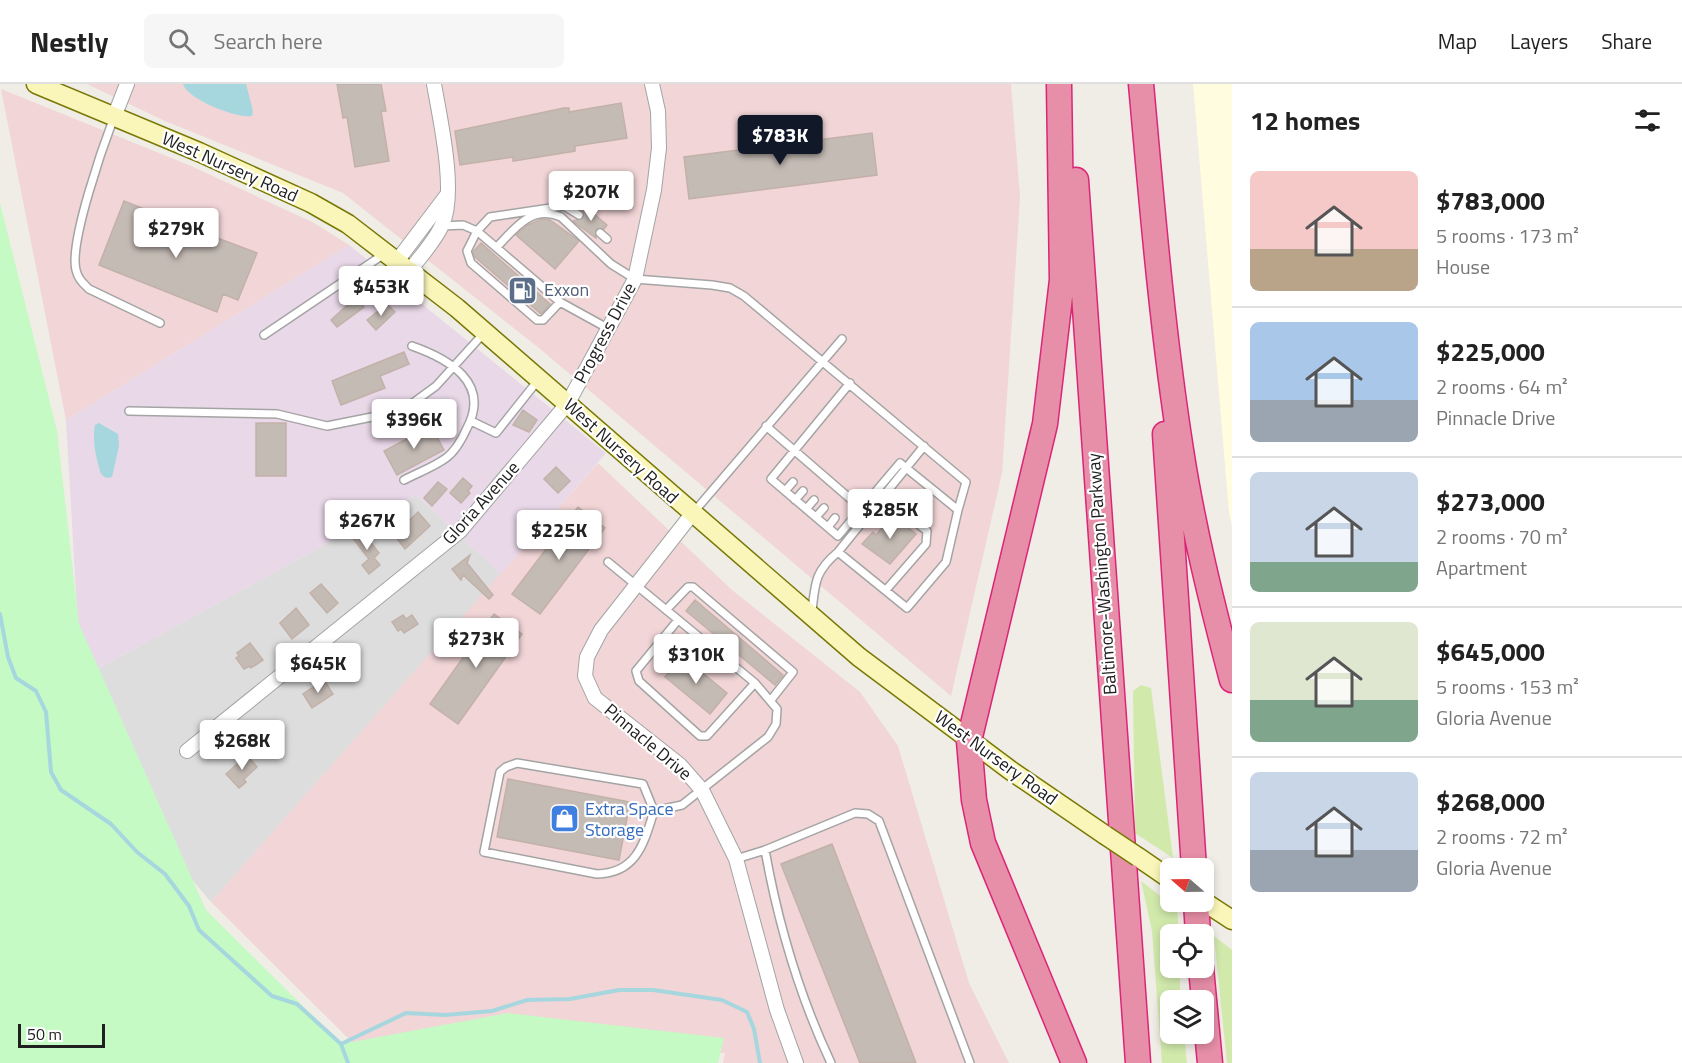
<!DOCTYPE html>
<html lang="en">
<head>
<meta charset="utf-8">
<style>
	body { margin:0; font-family:"Titillium Web",sans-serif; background:#f6f6f6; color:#222; height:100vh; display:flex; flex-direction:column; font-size:22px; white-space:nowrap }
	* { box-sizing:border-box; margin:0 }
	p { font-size:20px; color:#767676 }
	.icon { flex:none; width:33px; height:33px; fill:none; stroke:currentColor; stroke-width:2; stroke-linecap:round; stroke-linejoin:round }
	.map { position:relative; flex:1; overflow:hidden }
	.side { display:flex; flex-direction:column; background:#fff; width:450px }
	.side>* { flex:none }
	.needle { width:39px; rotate:290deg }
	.buttons { position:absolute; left:1160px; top:774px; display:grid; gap:12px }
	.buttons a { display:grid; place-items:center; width:54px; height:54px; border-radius:9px; background:#fff; box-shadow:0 3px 9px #0003; font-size:30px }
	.scale { position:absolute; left:18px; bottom:15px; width:87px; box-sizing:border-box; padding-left:6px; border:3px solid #202020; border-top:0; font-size:16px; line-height:21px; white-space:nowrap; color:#202020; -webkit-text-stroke:4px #fff; paint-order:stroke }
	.price { position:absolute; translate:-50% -51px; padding:0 14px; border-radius:6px; background:#fff; color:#222; font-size:20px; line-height:39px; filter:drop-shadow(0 2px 3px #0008) }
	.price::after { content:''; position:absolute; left:50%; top:36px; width:18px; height:14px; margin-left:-9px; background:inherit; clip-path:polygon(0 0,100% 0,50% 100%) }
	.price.on { background:#111827; color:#fff }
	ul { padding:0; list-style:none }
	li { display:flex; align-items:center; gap:18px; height:150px; padding:0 18px }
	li+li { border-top:2px solid #e0e0e0 }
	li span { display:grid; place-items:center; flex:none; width:168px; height:120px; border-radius:9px; color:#555 }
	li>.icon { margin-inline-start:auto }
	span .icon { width:72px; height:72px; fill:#fffc; stroke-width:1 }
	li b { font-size:26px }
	h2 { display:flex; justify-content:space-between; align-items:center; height:72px; padding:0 18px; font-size:26px }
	header { display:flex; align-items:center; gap:36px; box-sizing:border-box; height:84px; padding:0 30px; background:#fff; border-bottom:2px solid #e0e0e0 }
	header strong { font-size:28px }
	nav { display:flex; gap:33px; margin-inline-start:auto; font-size:21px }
	.search { width:420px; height:54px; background:#f6f6f6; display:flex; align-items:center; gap:15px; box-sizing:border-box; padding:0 21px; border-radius:9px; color:#767676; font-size:22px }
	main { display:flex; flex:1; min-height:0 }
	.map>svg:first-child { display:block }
	.residential { fill:#dedddd }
	.commercial { fill:#f1d5d7 }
	.industrial { fill:#e9d8e8 }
	.education { fill:#fffce0 }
	.grass { fill:#d1eaac }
	.park { fill:#c5fac4 }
	.water { fill:#a6d7de }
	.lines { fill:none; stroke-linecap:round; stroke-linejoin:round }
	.stream { stroke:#a6d7de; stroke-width:4 }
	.building { fill:#c5bbb5; stroke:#c2b1a8; stroke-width:1.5 }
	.lane-casing { stroke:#a4a4a4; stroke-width:10 }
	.street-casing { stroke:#a4a4a4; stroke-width:16 }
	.secondary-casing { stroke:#787805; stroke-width:21 }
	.highway-casing { stroke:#db2678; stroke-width:27 }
	.lane { stroke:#fff; stroke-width:7 }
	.street { stroke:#fff; stroke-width:14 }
	.secondary { stroke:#faf6ba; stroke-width:18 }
	.highway { stroke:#e78ea8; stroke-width:24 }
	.secondary-bridge-casing { stroke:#787805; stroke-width:21; stroke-linecap:butt }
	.secondary-bridge { stroke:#faf6ba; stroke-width:18 }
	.labels { text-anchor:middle; stroke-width:4.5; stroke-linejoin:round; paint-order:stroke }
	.street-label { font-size:18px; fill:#202020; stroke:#fff }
	.service-label { font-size:18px; fill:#4e5e75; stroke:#fff; text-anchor:start }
	.shop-label { font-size:18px; fill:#366cbe; stroke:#fff; text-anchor:start }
</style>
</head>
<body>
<header>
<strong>Nestly</strong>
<div class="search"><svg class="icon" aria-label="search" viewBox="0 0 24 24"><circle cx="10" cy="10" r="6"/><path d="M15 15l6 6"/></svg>Search here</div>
<nav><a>Map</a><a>Layers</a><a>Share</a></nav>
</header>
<main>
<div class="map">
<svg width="1232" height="979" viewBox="0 0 1232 979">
	<rect width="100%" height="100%" fill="#f0ece6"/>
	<path class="residential" d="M416,411L501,490L211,818L135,728L81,594Z"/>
	<path class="commercial" d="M87,0H1011L1020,113L1002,389L951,612L539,264L343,109L165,37Z
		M1,5L191,82L314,139L349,161L66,336Z
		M598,379L732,506L860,608L898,662L969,899L1009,979H723L725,969H363L211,818Z"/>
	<path class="industrial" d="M349,161L606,369L501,490L416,411L81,594L66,336Z"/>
	<path class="education" d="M1193,0H1232V442L1229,429Z"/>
	<path class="grass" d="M1141,601L1151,604L1173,774L1135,749L1133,607Z
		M1141,797L1177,825L1179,850H1170V884H1180V916H1170V950H1184L1187,979H1162L1152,847Z
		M1214,852L1232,866V979H1227Z"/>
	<path class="park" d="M0,119L57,347L79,540L206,826L341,960L508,929L724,954L718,979H0Z"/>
	<path class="water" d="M183,0H246L253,27L252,32C237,35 187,15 183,0Z
		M99,339L118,350L119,362L112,393L106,394L101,390C96,373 92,358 95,341Z"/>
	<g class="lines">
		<path class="stream" d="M0,530L8,573L16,594L36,607L46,628L51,688L61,706L111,740L137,768L165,790L189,822L199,846L272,912L297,920L341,960L348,979
			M341,960L406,929L445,931L492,927L527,916L570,915L619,906H653L722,916L747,928L754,945L760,979"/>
	</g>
	<path class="building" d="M337,0H381L386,27H381L389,77L355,83L347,33L343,34Z
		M621,19L627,54L575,62V67L513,77V73L460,81L455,47L564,24H569V28Z
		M872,49L877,91L689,115L684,73Z
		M124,117L169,135L167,140L186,147L210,157L212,152L257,169L238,216L223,210L217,228L99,181Z
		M586,123L607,141L604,145H596V154L573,137L583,134L582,127Z
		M542,135L550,136L579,157L555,185L516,151L528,141Z
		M481,159L550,220L541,230L475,173L473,168Z
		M356,213L364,223L337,243L331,236Z
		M387,220L395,228L376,246L367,236Z
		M404,268L409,280L380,292L385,304L341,321L332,297Z
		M523,326L537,336L529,348L513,341Z
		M256,339H286V392H256Z
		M431,342L444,366L397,391L384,367Z
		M556,383L570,397L558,409L544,395Z
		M463,394L472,402L468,407L470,409L461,419L450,409Z
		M438,398L447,405L432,422L424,414Z
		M578,423L605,444L540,530L512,510Z
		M418,428L430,442L405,465L394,451Z
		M893,431L916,450L890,480L862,460L873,448L876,451Z
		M360,445L379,469L374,474L380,481L369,490L362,481L369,475L351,452Z
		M470,471L467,479L493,511L489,515L463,491L461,496L452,485Z
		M321,500L338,519L327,529L310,509Z
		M695,516L783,591L775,601L686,527Z
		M296,524L309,541L292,555L280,539Z
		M494,530L522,550L458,640L430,620Z
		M403,531L406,535L412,531L418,540L404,549L401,545L398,547L392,538Z
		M250,559L263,576L251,584L250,582L244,585L236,574L239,572L237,569Z
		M682,572L727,609L710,630L665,593Z
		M324,596L333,610L312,624L303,610Z
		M247,671L257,683L244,695L246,698L239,704L226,690Z
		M508,695L630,718L619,776L497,753Z
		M832,760L916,979H860L781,780Z"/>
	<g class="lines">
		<defs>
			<path id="lane" d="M114,33C103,62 69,159 76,186C78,195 83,199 89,205L160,239
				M442,142L463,141L477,147L560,218L609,245
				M600,149L607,155
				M497,163C514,145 532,120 561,133L611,180L635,195L712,201L730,204L744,212L966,398L958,426L900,379L838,452L771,395L850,299
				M560,218L543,236H537L471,179L467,167L477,147L490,133L564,122L579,131
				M264,251L384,170
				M129,327L277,330L327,342L372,333L410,321L436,302L483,250
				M471,337L496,349L539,295
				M766,342L862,425
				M404,396C417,389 434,383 446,374C456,367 462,355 467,344C491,299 449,275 412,262
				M785,407L793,398
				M884,413L927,447L926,460L886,506
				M795,416L803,407
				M806,425L814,416
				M693,429L842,255
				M816,433L824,424
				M828,443L835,434
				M838,468L907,524L946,478L958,426
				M608,478L755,599L777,625L776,640L768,653L682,721L654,727C644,759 637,789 597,790L484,768L500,688L506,683L517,679L643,700L654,727
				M666,526L688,503H693L793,588L771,616
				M812,527C815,499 815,487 838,468L924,362
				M678,536L636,587L639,597L700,652H707L755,599
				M765,766L855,729L868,730L879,737L970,979
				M736,775L765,766C778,839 799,911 831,979"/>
			<path id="street" d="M114,33L127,0
				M397,177L447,111
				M410,186C421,172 435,157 442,141C457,109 440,35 434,0
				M692,430L601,546L587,573L585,592L595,614L680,681L702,706L736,775L777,926L796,979
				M187,667L460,447L568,319L635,195L654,106L659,64L658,27L652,0"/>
			<path id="secondary" d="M36,0L199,68L311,119L348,140L457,224L859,573L1010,686L1105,751
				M1138,773L1170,795
				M1203,817L1232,836"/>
			<path id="highway" d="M1059,0L1062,196L1045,340L969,657L974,716L983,759L1074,979
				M1141,0C1152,122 1162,244 1181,366C1193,444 1212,520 1232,596
				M1076,96L1138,979
				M1165,350L1194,784
				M1196,818L1198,850
				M1201,884L1210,979"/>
		</defs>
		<use href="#lane" class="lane-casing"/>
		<use href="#street" class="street-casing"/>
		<use href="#secondary" class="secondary-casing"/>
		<use href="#highway" class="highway-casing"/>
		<use href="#lane" class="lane"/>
		<use href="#street" class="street"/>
		<use href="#secondary" class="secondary"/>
		<use href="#highway" class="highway"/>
		<defs>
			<path id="secondary-bridge" d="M1105,751L1138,773"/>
		</defs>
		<use href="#secondary-bridge" class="secondary-bridge-casing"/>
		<use href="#secondary-bridge" class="secondary-bridge"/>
	</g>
	<defs>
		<symbol id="fuel-square" viewBox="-11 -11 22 22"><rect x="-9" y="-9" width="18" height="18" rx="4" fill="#5c6f8a" stroke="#fff"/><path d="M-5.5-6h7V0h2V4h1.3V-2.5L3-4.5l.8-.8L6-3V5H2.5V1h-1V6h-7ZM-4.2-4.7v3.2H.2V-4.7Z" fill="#fff"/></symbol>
		<symbol id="shop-square" viewBox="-11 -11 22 22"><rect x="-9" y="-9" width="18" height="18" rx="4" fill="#3f7fe0" stroke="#fff"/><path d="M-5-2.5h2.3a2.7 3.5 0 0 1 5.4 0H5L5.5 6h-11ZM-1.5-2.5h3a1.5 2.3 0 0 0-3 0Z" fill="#fff"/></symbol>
	</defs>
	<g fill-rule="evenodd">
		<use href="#fuel-square" x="506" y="190" width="33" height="33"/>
		<use href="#shop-square" x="548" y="718" width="33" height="33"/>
	</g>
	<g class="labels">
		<g class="street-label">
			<text transform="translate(230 83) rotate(24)" y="6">West Nursery Road</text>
			<text transform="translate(605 249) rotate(-62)" y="6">Progress Drive</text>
			<text transform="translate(621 367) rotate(42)" y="6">West Nursery Road</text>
			<text transform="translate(481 419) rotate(-48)" y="6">Gloria Avenue</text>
			<text transform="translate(1102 490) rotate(-94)" y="6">Baltimore-Washington Parkway</text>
			<text transform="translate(648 658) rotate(40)" y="6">Pinnacle Drive</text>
			<text transform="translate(996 674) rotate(36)" y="6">West Nursery Road</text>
		</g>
		<g class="service-label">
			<text x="544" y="212">Exxon</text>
		</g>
		<g class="shop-label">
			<text x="585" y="731">Extra Space<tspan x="585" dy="21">Storage</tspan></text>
		</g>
	</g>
</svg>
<div class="buttons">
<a><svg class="needle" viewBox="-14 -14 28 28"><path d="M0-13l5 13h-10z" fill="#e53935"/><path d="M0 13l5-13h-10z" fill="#767676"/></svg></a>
<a><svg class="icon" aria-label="locate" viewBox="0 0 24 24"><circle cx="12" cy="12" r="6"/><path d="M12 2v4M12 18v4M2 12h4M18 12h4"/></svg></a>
<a><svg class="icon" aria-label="layers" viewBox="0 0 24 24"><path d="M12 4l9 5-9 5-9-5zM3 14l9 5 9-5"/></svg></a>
</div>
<div class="scale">50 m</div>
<b class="price on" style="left:780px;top:82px">$783K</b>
<b class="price" style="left:591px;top:138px">$207K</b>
<b class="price" style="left:176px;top:175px">$279K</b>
<b class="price" style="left:381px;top:233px">$453K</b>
<b class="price" style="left:414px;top:366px">$396K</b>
<b class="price" style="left:890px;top:456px">$285K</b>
<b class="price" style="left:367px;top:467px">$267K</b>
<b class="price" style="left:559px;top:477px">$225K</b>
<b class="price" style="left:476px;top:585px">$273K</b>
<b class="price" style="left:696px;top:601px">$310K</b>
<b class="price" style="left:318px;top:610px">$645K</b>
<b class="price" style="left:242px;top:687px">$268K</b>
</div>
<section class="side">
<h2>12 homes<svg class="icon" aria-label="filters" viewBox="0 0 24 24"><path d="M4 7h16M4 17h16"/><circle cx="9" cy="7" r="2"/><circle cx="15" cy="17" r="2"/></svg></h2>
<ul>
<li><span style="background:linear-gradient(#f6c9c9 65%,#b9a48a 0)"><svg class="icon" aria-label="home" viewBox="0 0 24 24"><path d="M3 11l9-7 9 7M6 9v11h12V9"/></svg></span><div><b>$783,000</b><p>5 rooms · 173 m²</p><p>House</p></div></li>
<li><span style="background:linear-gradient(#a9c7e8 65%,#9aa5b1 0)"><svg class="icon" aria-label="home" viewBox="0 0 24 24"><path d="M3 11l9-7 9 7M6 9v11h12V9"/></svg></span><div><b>$225,000</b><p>2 rooms · 64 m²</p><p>Pinnacle Drive</p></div></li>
<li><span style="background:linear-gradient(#c9d6e8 75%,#7fa58c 0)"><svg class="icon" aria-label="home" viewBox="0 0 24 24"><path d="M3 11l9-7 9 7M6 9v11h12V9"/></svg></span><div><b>$273,000</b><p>2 rooms · 70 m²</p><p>Apartment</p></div></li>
<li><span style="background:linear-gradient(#dfe7d0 65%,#7fa58c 0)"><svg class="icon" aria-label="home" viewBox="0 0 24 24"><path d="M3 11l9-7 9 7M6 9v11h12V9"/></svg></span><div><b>$645,000</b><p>5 rooms · 153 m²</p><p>Gloria Avenue</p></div></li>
<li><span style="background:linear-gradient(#c9d6e8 65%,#9aa5b1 0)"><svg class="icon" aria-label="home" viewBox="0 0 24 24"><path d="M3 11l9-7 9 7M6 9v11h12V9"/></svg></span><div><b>$268,000</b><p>2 rooms · 72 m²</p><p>Gloria Avenue</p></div></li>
</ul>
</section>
</main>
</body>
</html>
